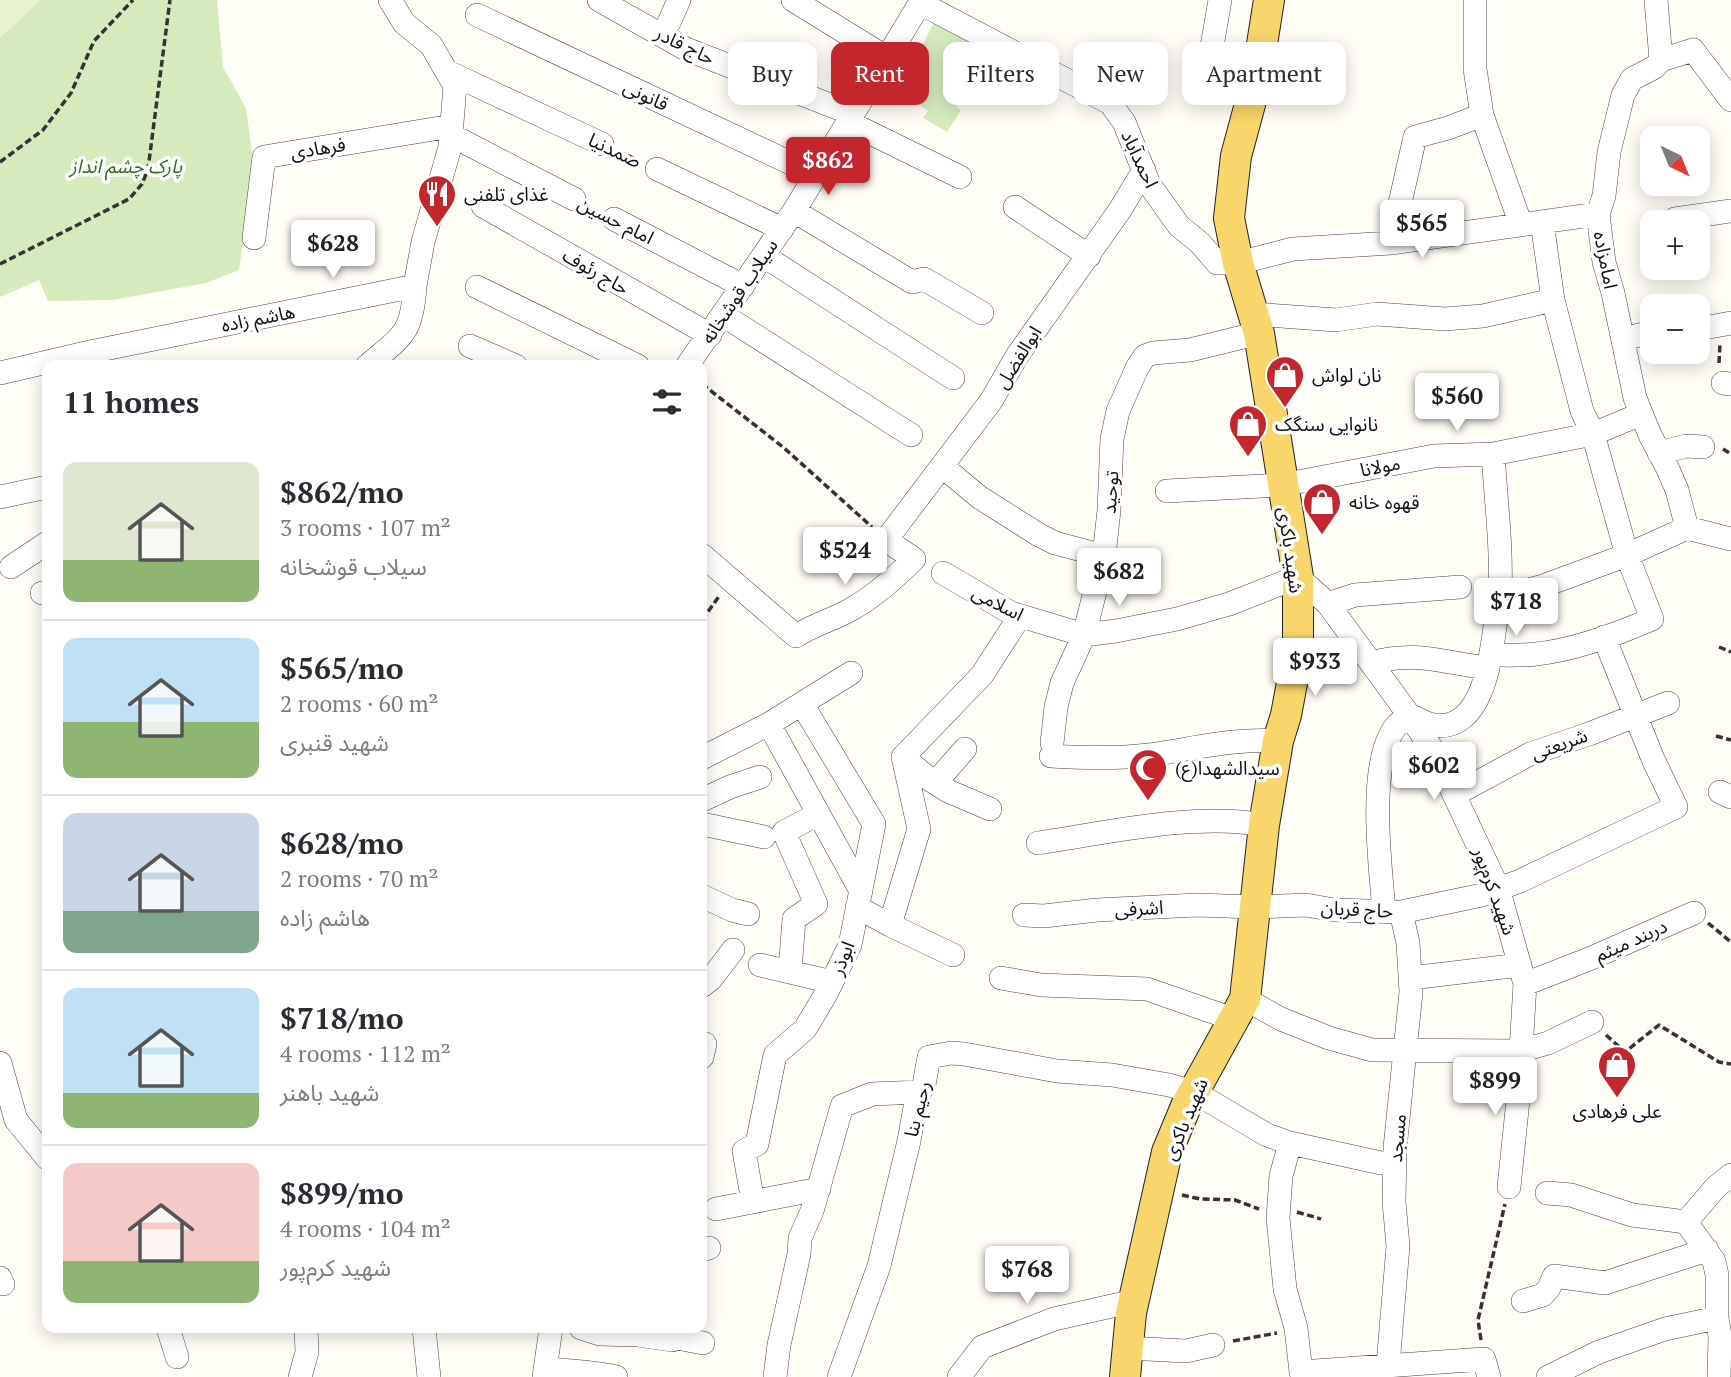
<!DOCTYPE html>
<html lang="en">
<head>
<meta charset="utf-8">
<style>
	body { margin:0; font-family:"PT Serif","Noto Sans Arabic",serif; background:#f2f2f3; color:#2b2b33; height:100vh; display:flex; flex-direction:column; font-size:26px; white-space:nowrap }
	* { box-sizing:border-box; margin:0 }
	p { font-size:23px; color:#7c7c81 }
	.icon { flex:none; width:38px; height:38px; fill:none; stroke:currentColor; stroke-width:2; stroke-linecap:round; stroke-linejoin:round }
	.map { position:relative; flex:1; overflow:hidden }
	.side { position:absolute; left:42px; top:360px; width:665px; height:973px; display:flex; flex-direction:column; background:#fff; border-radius:14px; box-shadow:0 4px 18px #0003 }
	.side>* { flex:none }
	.guide { position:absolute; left:728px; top:42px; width:665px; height:63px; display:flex; gap:14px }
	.needle { width:46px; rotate:137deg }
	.tools { position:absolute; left:1640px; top:126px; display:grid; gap:14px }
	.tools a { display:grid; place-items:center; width:70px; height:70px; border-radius:14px; background:#fff; box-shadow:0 4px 18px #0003; font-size:35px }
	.price { position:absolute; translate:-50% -60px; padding:0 16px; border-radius:7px; background:#fff; color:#222; font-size:23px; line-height:46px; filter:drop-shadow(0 2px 4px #0008) }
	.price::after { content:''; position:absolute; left:50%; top:42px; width:21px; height:16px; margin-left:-10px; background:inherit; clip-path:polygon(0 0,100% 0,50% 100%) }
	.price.selected { background:#c4262e; color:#fff }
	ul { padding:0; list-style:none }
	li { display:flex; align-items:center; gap:21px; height:175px; padding:0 21px }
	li+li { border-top:2px solid #e1e1e2 }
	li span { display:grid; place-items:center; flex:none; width:196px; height:140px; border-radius:14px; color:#555 }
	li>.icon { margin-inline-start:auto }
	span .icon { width:84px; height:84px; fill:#fffc; stroke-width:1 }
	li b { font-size:30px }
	h2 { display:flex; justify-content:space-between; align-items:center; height:84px; padding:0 21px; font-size:30px }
	.chip { padding:0 24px; border-radius:14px; background:#fff; box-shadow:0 4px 18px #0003; font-size:24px; line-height:63px }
	.chip.selected { background:#c4262e; color:#fff }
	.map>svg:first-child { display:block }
	.green { fill:#d5ebbd }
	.pitch { fill:#e6f2cf }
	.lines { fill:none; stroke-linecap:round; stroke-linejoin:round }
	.minor-casing { stroke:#444; stroke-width:24 }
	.major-casing { stroke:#222; stroke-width:32 }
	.path { stroke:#333; stroke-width:3.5; stroke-dasharray:7 3.5; stroke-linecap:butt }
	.minor { stroke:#fff; stroke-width:23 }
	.major { stroke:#f9d66b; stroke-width:30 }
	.labels { text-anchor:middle; stroke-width:7; stroke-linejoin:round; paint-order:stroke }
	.street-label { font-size:19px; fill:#111; stroke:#fff }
	.park-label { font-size:19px; font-style:italic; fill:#2f6b1f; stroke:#fff }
	.poi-label { font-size:19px; fill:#111; stroke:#fff; text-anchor:start }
</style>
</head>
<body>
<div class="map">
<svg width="1731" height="1377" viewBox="0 0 1731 1377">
	<rect width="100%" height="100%" fill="#fffdf5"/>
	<path class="green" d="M0,0H217L223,67L246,108L254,167L239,270L206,283L113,300L48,301L39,280L0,297Z
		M934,22L1012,60L998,85L974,74L956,107L961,110L947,132L923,118L928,111L918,104L921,99L901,88Z"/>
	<path class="pitch" d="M0,0H41L0,38Z"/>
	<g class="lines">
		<defs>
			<path id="minor" d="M599,0L686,49L853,114
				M793,0L887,58
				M1656,0L1661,60L1655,67L1632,79L1623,95L1609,152L1604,196L1598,214L1604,262L1613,293L1635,398L1650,435L1667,467L1677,490L1687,528
				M920,3L1110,103L1124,122L1149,184L1179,226L1200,243L1217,263H1238L1293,249L1391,243L1598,214
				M477,15L816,175
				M663,36L679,0
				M1211,52L1220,0
				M1661,60L1693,50L1731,100
				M448,72L602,144
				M1482,115L1521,225
				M848,122L960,177
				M451,135L574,199
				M657,169L782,229
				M483,206L710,335
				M1015,207L1089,256
				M794,211L912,282L924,279L982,313
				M614,219L743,286
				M1675,219L1731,211
				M254,238L264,157L452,126
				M1391,243L1415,137L1448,128L1482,115L1475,69V0
				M764,256L953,378
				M477,287L638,366
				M1253,314L1336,320L1377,314L1445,319L1483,316L1553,300
				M723,315L911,435
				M1698,329L1731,323
				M1623,339L1652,332
				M470,346L516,366
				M367,366C402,336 412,335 415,286
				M687,366L794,211L922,0
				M0,373L90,352L415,286L423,242L450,147L455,86L431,45L404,23L390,0
				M1723,383L1731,384
				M1659,453L1686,446L1703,447
				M942,466L979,497L1039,535L1055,543L1104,556
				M1167,491L1282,485L1434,456L1493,454L1593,434L1641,414
				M0,497L47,487
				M702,555L796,636C813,625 832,620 850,610C875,596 894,579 914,559L886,540L991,401L1017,356L1120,210L1144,170
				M11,567L47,543
				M943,573L1011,613L1084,635L1116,631L1177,619L1229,604L1298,577L1328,604L1409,715L1434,752L1498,888L1525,984L1518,1100L1509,1187
				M42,593L47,592
				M1500,598L1543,586L1627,555L1687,528L1731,539
				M1328,604L1355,595L1460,587
				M1491,655C1506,655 1521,656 1536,654C1575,650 1615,635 1652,619L1627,555L1593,434L1582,411L1553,300L1542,222
				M1371,663C1414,650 1445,663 1488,668
				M769,724L861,891
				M1052,743L1056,707L1062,683L1084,635L1104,556L1109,510L1112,439L1118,411L1137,368L1145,356L1153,353L1190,350L1259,333
				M1051,756C1084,758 1116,759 1149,755C1194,749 1232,738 1278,741
				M702,758L769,724L851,673
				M935,783L965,749
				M1720,792L1731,797
				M1454,795L1530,754L1589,734L1668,703
				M702,800L730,787L760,777
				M990,809L948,791L929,779L903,757L982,675L1020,616
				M702,824L764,837
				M1038,843C1106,833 1196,812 1264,825
				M702,896L732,910L748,914
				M857,907L890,925L953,955
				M1384,910C1380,865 1369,773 1391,734C1395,725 1402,721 1409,715C1417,718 1426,724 1434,725C1482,733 1491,658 1495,626C1497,615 1500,604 1500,594C1502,547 1496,501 1493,454
				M1024,915L1044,916L1097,910L1197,905L1254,907L1306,905L1334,910L1401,912L1482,895L1520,881L1676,807L1653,759L1604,637
				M890,925L919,829L903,757
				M760,965L832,982
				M790,971L794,919L816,904L784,832L818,814
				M1001,978L1041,985L1147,989L1233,1019
				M1411,978L1520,965
				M1525,984L1589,959L1694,913
				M702,986L711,979L733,950
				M1245,999L1281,1019L1329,1038L1372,1050L1520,1051L1548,1043L1592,1022
				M702,1057L705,1044
				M0,1063L16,1120L47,1158
				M1290,1143L1281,1176L1278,1218L1285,1289L1296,1328L1301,1372L1484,1359L1489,1377
				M1547,1193L1571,1195L1632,1215L1686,1222
				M753,1202L744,1151L757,1144L775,1055L805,1029L826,994L850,945L874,824L802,704
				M716,1209L819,1189
				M702,1250L709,1248
				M0,1278L3,1284
				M1523,1301L1543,1295L1549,1288L1554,1276L1605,1283L1707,1250
				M168,1328L177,1357
				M424,1328L429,1377
				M581,1328L600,1334L638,1335L672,1340L677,1338L703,1343
				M1127,1348L1186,1351L1213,1345
				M1388,1365L1398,1246L1394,1202L1395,1148L1411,992L1408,943L1401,912
				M545,1368C570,1372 592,1371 616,1377
				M300,1377L307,1352L306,1328
				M544,1377L551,1328
				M775,1377L779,1345L799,1254L800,1238L812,1211L842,1106L872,1094L920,1092
				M839,1377L879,1266L909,1141L917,1096L924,1085L929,1057L951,1053L964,1054L1057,1071L1112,1075L1169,1085L1194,1092L1267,1135L1290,1143L1381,1163L1395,1162
				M959,1377L982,1347L1054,1319L1134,1301
				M1548,1377L1599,1352L1665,1329L1717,1318
				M1719,1377L1720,1336L1717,1318V1275L1714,1261L1686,1222L1716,1187L1731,1175"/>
			<path id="major" d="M1125,1377L1131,1313L1167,1152L1187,1104L1245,999L1264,825L1278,741L1286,715L1298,651V577L1259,333L1238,263L1229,218L1236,156L1256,82L1269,0"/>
		</defs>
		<use href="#minor" class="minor-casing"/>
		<use href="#major" class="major-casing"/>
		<path class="path" d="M618,151L640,161
			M0,162L43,130L71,93L94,41L133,0
			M0,264L129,199L142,184L148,169L170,0
			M1719,363L1720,343
			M702,384L783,447L872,527
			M1723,449L1731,454
			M702,620L720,595
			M1719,647L1731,652
			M1716,736L1731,740
			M1708,923L1731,942
			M1606,1035L1625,1052L1659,1025L1719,1062L1731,1064
			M1182,1195L1200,1199L1235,1200L1259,1209
			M1297,1212L1321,1219
			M1481,1340L1478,1320L1505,1204
			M1233,1341L1277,1333"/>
		<use href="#minor" class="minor"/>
		<use href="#major" class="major"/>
	</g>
	<defs>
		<symbol id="restaurant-pin" viewBox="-11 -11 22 30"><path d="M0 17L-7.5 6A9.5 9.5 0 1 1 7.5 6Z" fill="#c4262e" stroke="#fff"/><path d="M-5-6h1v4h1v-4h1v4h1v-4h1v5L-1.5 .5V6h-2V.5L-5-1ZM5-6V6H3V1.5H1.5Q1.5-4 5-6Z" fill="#fff"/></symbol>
		<symbol id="shop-pin" viewBox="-11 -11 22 30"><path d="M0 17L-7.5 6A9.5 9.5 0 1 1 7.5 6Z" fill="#c4262e" stroke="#fff"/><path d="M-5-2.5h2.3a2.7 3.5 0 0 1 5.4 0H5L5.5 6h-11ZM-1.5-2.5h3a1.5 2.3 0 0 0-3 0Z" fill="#fff"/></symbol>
		<symbol id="mosque-pin" viewBox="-11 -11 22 30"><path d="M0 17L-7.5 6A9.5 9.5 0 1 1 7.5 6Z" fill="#c4262e" stroke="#fff"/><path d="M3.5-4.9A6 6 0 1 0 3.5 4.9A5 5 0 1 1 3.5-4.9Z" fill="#fff"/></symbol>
	</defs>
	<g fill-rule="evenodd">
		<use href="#restaurant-pin" x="415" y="172" width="44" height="60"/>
		<use href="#shop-pin" x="1263" y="353" width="44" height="60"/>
		<use href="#shop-pin" x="1226" y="402" width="44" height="60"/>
		<use href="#shop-pin" x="1300" y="480" width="44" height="60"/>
		<use href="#mosque-pin" x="1126" y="746" width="44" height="60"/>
		<use href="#shop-pin" x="1595" y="1043" width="44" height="60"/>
	</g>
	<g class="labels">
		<g class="street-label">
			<text transform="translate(685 45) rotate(26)" y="7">حاج قادر</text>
			<text transform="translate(646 95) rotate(25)" y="7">قانونی</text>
			<text transform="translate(318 148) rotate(-9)" y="7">فرهادی</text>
			<text transform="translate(615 150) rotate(25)" y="7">صمدنیا</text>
			<text transform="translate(1140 159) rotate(65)" y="7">احمدآباد</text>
			<text transform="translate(616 220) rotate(27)" y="7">امام حسین</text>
			<text transform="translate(1606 260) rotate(79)" y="7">امامزاده</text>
			<text transform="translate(596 271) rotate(30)" y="7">حاج رئوف</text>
			<text transform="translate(739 291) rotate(-56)" y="7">سیلاب قوشخانه</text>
			<text transform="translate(258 318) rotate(-11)" y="7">هاشم زاده</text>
			<text transform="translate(1018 357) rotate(-58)" y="7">ابوالفضل</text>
			<text transform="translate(1380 466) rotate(-11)" y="7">مولانا</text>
			<text transform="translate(1110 492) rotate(-86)" y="7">توحید</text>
			<text transform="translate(1291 550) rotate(82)" y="7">شهید باکری</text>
			<text transform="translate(998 603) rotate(27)" y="7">اسلامی</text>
			<text transform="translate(1559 744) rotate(-20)" y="7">شریعتی</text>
			<text transform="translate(1495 891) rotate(70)" y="7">شهید کرم‌پور</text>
			<text transform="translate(1139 908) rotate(-3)" y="7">اشرفی</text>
			<text transform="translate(1357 909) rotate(3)" y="7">حاج قربان</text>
			<text transform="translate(1631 940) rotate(-24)" y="7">دربند میثم</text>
			<text transform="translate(842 958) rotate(-68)" y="7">ابوذر</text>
			<text transform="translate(917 1109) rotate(-76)" y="7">رحیم بنا</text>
			<text transform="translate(1185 1119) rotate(-67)" y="7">شهید باکری</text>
			<text transform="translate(1397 1138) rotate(-85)" y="7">مسجد</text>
		</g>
		<g class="park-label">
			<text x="126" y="173">پارک چشم انداز</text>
		</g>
		<g class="poi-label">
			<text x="464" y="201">غذای تلفنی</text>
			<text x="1312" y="382">نان لواش</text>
			<text x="1275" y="431">نانوایی سنگک</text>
			<text x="1349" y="509">قهوه خانه</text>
			<text x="1175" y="775">سیدالشهدا(ع)</text>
			<text x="1617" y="1118" text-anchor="middle">علی فرهادی</text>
		</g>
	</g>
</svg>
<div class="tools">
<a><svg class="needle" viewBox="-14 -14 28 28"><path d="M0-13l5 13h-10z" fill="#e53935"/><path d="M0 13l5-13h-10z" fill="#7c7c81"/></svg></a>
<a>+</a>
<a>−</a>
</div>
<b class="price selected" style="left:828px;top:197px">$862</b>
<b class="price" style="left:1422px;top:260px">$565</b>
<b class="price" style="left:333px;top:280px">$628</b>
<b class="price" style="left:1457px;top:433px">$560</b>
<b class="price" style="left:845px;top:587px">$524</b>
<b class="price" style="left:1119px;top:608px">$682</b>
<b class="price" style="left:1516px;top:638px">$718</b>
<b class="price" style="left:1315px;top:698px">$933</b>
<b class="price" style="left:1434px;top:802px">$602</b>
<b class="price" style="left:1495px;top:1117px">$899</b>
<b class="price" style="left:1027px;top:1306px">$768</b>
<div class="guide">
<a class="chip">Buy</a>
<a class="chip selected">Rent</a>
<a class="chip">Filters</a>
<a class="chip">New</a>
<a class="chip">Apartment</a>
</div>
<section class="side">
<h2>11 homes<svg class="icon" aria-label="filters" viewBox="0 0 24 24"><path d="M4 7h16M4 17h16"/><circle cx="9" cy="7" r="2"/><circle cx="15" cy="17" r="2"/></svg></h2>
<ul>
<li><span style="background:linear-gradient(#dfe7d0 70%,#8fb573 0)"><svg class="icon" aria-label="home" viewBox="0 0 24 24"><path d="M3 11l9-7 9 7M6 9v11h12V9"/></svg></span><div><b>$862/mo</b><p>3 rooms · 107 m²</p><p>سیلاب قوشخانه</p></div></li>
<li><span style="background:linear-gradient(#bfe0f5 60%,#8fb573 0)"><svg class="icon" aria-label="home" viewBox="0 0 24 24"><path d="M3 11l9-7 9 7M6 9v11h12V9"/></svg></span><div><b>$565/mo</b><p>2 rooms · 60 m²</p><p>شهید قنبری</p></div></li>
<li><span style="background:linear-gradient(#c9d6e8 70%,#7fa58c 0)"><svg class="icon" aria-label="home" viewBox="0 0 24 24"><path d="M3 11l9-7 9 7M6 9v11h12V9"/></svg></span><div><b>$628/mo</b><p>2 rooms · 70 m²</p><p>هاشم زاده</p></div></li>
<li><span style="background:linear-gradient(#bfe0f5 75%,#8fb573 0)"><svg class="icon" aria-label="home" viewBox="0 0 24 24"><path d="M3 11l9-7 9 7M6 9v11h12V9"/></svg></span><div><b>$718/mo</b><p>4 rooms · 112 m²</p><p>شهید باهنر</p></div></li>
<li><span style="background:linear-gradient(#f6c9c9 70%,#8fb573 0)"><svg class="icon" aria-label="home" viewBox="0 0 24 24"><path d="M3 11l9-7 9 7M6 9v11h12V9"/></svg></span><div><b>$899/mo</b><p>4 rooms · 104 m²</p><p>شهید کرم‌پور</p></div></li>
</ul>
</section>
</div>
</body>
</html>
